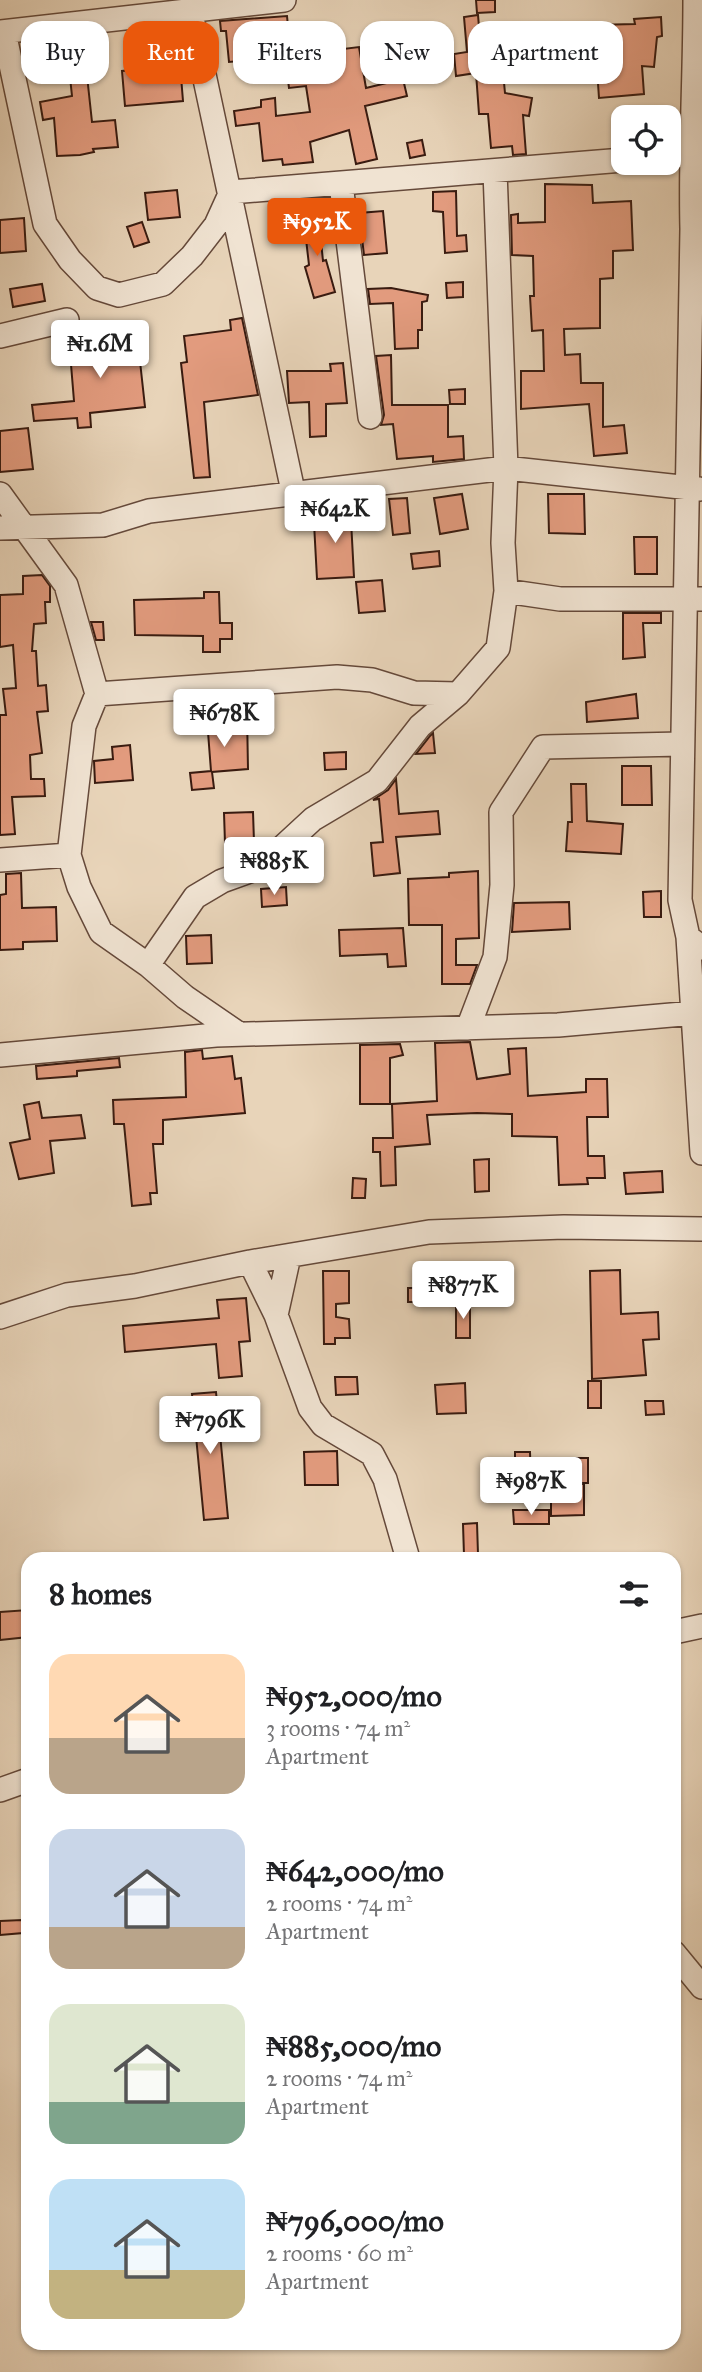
<!DOCTYPE html>
<html lang="en">
<head>
<meta charset="utf-8">
<style>
	body { margin:0; font-family:"IM FELL Great Primer",serif; background:#f6f6f6; color:#202124; height:100vh; display:flex; flex-direction:column; font-size:26px; white-space:nowrap }
	* { box-sizing:border-box; margin:0 }
	p { font-size:23px; color:#757577 }
	.icon { flex:none; width:38px; height:38px; fill:none; stroke:currentColor; stroke-width:2; stroke-linecap:round; stroke-linejoin:round }
	.map { position:relative; flex:1; overflow:hidden }
	.details { position:absolute; left:21px; top:1552px; width:660px; height:798px; display:flex; flex-direction:column; background:#fff; border-radius:21px; box-shadow:0 2px 5px #0004 }
	.details>* { flex:none }
	.banner { position:absolute; left:21px; top:21px; width:662px; height:63px; display:flex; gap:14px }
	.tools { position:absolute; left:611px; top:105px; display:grid; gap:14px }
	.tools a { display:grid; place-items:center; width:70px; height:70px; border-radius:14px; background:#fff; box-shadow:0 2px 5px #0004; font-size:35px }
	.price { position:absolute; translate:-50% -60px; padding:0 16px; border-radius:7px; background:#fff; color:#222; font-size:23px; line-height:46px; filter:drop-shadow(0 2px 4px #0008) }
	.price::after { content:''; position:absolute; left:50%; top:42px; width:21px; height:16px; margin-left:-10px; background:inherit; clip-path:polygon(0 0,100% 0,50% 100%) }
	.price.active { background:#ea580c; color:#fff }
	ul { padding:0; list-style:none }
	li { display:flex; align-items:center; gap:21px; height:175px; padding:0 28px }
	li span { display:grid; place-items:center; flex:none; width:196px; height:140px; border-radius:21px; color:#555 }
	li>.icon { margin-inline-start:auto }
	span .icon { width:84px; height:84px; fill:#fffc; stroke-width:1 }
	li b { font-size:30px }
	h2 { display:flex; justify-content:space-between; align-items:center; height:84px; padding:0 28px; font-size:30px }
	.pill { padding:0 24px; border-radius:21px; background:#fff; box-shadow:0 2px 5px #0004; font-size:24px; line-height:63px }
	.pill.active { background:#ea580c; color:#fff }
	.map>svg:first-child { display:block }
	.building { fill:#e29b7e; stroke:#391b10; stroke-width:2 }
	.lines { fill:none; stroke-linecap:round; stroke-linejoin:round }
	.minor-casing { stroke:#65493a; stroke-width:26 }
	.minor { stroke:#f0e3d2; stroke-width:23 }
</style>
</head>
<body>
<div class="map">
<svg width="702" height="2372" viewBox="0 0 702 2372">
	<rect width="100%" height="100%" fill="#e8d4b9"/>
	<filter id="stains"><feTurbulence type="fractalNoise" baseFrequency=".00286" numOctaves="4"/><feColorMatrix values="0 0 0 0 .2 0 0 0 0 .09 0 0 0 0 .02 0 0 0 .5 -.17"/></filter>
	<radialGradient id="worn" r=".72"><stop offset=".6" stop-color="#630" stop-opacity="0"/><stop offset="1" stop-color="#630" stop-opacity=".3"/></radialGradient>
	<path class="building" d="M476,0H495V12L477,13Z
		M478,15L480,39L498,38L499,73L503,72L505,93L532,98L529,116L523,115L526,154L513,155L512,146L491,148L488,114H479L476,73L456,76L454,54L467,52L464,17Z
		M287,16L290,48L260,50V59L229,62L226,31H221L220,21Z
		M661,17L662,36L657,37L654,67L642,66L644,94L599,98L596,54L569,63L559,37L593,25L635,24L634,19Z
		M87,36L91,56L85,57L92,122L115,120L118,147L93,149L94,152L80,155L57,156L54,118L43,120L40,102L72,96L69,68L52,71L46,43Z
		M359,47L366,88L403,79L407,96L365,106L377,159L356,164L349,130L310,142L313,162L283,165L282,159L263,161L259,123L236,126L234,111L261,107V100L275,98L276,116L310,112L306,86L289,88L285,56Z
		M159,57L160,66L180,64L183,101L125,106L122,71L142,69V59Z
		M422,140L425,155L410,158L407,143Z
		M545,184L592,185L593,203L631,201L633,250L613,251V278L600,279V328L564,329L565,355L580,354L581,383H603V427L624,425L627,453L594,456L589,404L521,409V371H544L543,330L532,331L530,296H534L533,256L512,255L511,215L518,214V223L545,222Z
		M177,190L180,217L148,220L145,193Z
		M456,191L457,236L466,235L467,251L445,253L443,212L433,211V192Z
		M383,211L387,253L364,255L359,213Z
		M318,212L323,261L326,260L335,292L314,298L305,267L309,265L303,213Z
		M24,218L26,251L0,253V220Z
		M142,222L149,242L134,247L127,227Z
		M463,282V297L447,298L446,283Z
		M42,284L45,301L13,307L10,289Z
		M391,288L428,295L427,301L422,302V330H418V348L395,349L393,303L370,304L368,289Z
		M242,318L258,395L204,402L210,477L194,478L181,363L187,362L184,336L231,330L230,320Z
		M137,334L145,407L90,413L91,427L78,428L77,418L34,421L32,405L74,401L69,340Z
		M391,355L392,405H448V437L463,436L464,459L433,462V456L397,459L393,424L381,425L384,415L376,356Z
		M343,363L347,403L326,404V436L310,437L309,402L289,403L287,371H331L330,364Z
		M465,389V404H450L449,390Z
		M28,428L33,469L0,472V431Z
		M462,494L468,529L440,534L434,498Z
		M548,494H584L585,534L549,533Z
		M407,498L410,533L393,535L389,499Z
		M350,501L354,577L317,579L314,523H336L335,503Z
		M634,537H657V574H635Z
		M439,551L440,566L413,569L411,554Z
		M42,575L50,586V602H45L46,623L34,624L32,651H36L38,686L46,685L48,711L37,712L42,753L30,755L31,779H44L45,796L12,797L15,834L0,835V715H6L3,689L16,688L13,645L0,647V595L23,594V576Z
		M382,580L385,611L359,613L356,582Z
		M204,592H219L220,623H232V639H220V652H203V636L135,635L134,600L204,598Z
		M623,613H661V623H643L645,657L623,659Z
		M91,622H103L104,640H96Z
		M636,694L638,718L587,722L586,702Z
		M234,714H247L248,769L212,772L214,788L192,790L190,773L211,771L207,719L234,717Z
		M433,733L435,753L416,754L430,736Z
		M130,745L133,780L95,783L94,761L113,759L112,747Z
		M346,752V769L325,770L324,753Z
		M622,766H651L652,805H622Z
		M396,779L399,814L438,811L440,834L396,837L400,873L374,876L371,843L383,842L379,799L373,800L388,790Z
		M571,784H586L587,821L623,824L621,854L566,851L568,822H572Z
		M253,812L254,842L225,843L224,813Z
		M478,871L479,938L456,939V965H477L470,984H442V925H409L408,879L449,877V873Z
		M21,873L22,908L56,907L57,941L23,942V949L0,950V895L6,894V874Z
		M286,887L287,905L262,907L261,889Z
		M661,891V917H644L643,892Z
		M569,902L570,929L512,932L514,903Z
		M403,928L406,966L388,967L387,954L340,956L339,930Z
		M211,935L212,963L187,964L186,936Z
		M470,1042L477,1079L510,1074L508,1049L526,1048L528,1096L586,1092V1079H607L608,1117H587L588,1156H604L605,1178H587L588,1184L559,1185L557,1137L512,1136V1114L477,1113L427,1115L430,1144L395,1147L396,1185L381,1186L380,1152H373V1138H393L392,1104L437,1101L435,1043Z
		M400,1044L403,1055L390,1058V1104H360V1045Z
		M202,1050L203,1059L232,1056L235,1079L241,1078L245,1113L163,1120V1144H153L157,1193H150L151,1204L132,1206L124,1124H114L113,1100L186,1097L185,1052Z
		M119,1058L120,1067L77,1071V1076L37,1079L36,1066Z
		M39,1102L42,1118L81,1115L85,1138L50,1141L54,1173L19,1179L10,1143L30,1139L24,1105Z
		M489,1159V1191L475,1192L474,1160Z
		M662,1171L663,1192L626,1194L624,1173Z
		M353,1178L366,1179L365,1198H352Z
		M620,1270L621,1314L658,1312L659,1339L643,1340L646,1375L592,1379L590,1271Z
		M323,1271H349V1303L336,1304V1317L349,1319L350,1338H335V1344H324Z
		M408,1288H432L433,1302H408Z
		M246,1298L250,1341L239,1342L242,1376L219,1378L216,1344L125,1352L123,1326L219,1318L217,1300Z
		M456,1304H470V1338H456Z
		M335,1377H357L358,1394L336,1395Z
		M588,1381H601V1408H588Z
		M465,1383L466,1413L437,1414L435,1385Z
		M216,1392L228,1518L204,1520L192,1394Z
		M645,1401H663L664,1414L646,1415Z
		M337,1451L338,1485H305L304,1452Z
		M515,1452H530L531,1483H515Z
		M572,1458H588V1483H572Z
		M551,1484H584V1515L551,1516Z
		M513,1510H549V1524H514Z
		M477,1523L478,1554L464,1555L463,1524Z
		M28,1610V1637L0,1640V1612Z
		M22,1920L23,1933L0,1935V1921Z"/>
	<g class="lines">
		<defs>
			<path id="minor" d="M695,0C695,77 690,152 692,229L680,900L688,937L702,948
				M190,9L293,491
				M0,32L284,0
				M4,32L45,224L70,260L97,288L119,295L163,284L192,256L216,225L231,192
				M668,156L690,155
				M341,184L370,417
				M231,192L623,160
				M0,336L67,320
				M0,494L66,585L97,694L84,726L69,855L79,887L101,932L148,965L185,997L239,1034
				M0,528L103,525L149,511L506,468L699,489
				M506,591L560,599H702
				M97,694L337,677L372,680L414,693L458,694
				M0,860L69,855
				M688,937L702,1153
				M148,965L195,897L222,881L261,867L313,819L377,781L420,726L458,694L498,648L506,591L503,543L506,468L495,171
				M468,1028L495,957L502,885L501,812L543,747L681,744
				M0,1055L216,1035L558,1025L694,1013
				M250,1262L276,1315L310,1408L323,1425L372,1454L385,1479L408,1559
				M276,1315L289,1256
				M0,1317L67,1295L135,1286L250,1262L429,1232L564,1227L702,1229
				M674,1632L702,1626
				M0,1790L28,1780
				M674,1953L702,1987"/>
		</defs>
		<use href="#minor" class="minor-casing"/>
		<use href="#minor" class="minor"/>
	</g>
	<rect width="100%" height="100%" filter="url(#stains)"/>
	<rect width="100%" height="100%" fill="url(#worn)"/>
</svg>
<div class="tools">
<a><svg class="icon" aria-label="locate" viewBox="0 0 24 24"><circle cx="12" cy="12" r="6"/><path d="M12 2v4M12 18v4M2 12h4M18 12h4"/></svg></a>
</div>
<b class="price active" style="left:317px;top:258px">₦952K</b>
<b class="price" style="left:100px;top:380px">₦1.6M</b>
<b class="price" style="left:335px;top:545px">₦642K</b>
<b class="price" style="left:224px;top:749px">₦678K</b>
<b class="price" style="left:274px;top:897px">₦885K</b>
<b class="price" style="left:463px;top:1321px">₦877K</b>
<b class="price" style="left:210px;top:1456px">₦796K</b>
<b class="price" style="left:531px;top:1517px">₦987K</b>
<div class="banner">
<a class="pill">Buy</a>
<a class="pill active">Rent</a>
<a class="pill">Filters</a>
<a class="pill">New</a>
<a class="pill">Apartment</a>
</div>
<section class="details">
<h2>8 homes<svg class="icon" aria-label="filters" viewBox="0 0 24 24"><path d="M4 7h16M4 17h16"/><circle cx="9" cy="7" r="2"/><circle cx="15" cy="17" r="2"/></svg></h2>
<ul>
<li><span style="background:linear-gradient(#ffd9b3 60%,#b9a48a 0)"><svg class="icon" aria-label="home" viewBox="0 0 24 24"><path d="M3 11l9-7 9 7M6 9v11h12V9"/></svg></span><div><b>₦952,000/mo</b><p>3 rooms · 74 m²</p><p>Apartment</p></div></li>
<li><span style="background:linear-gradient(#c9d6e8 70%,#b9a48a 0)"><svg class="icon" aria-label="home" viewBox="0 0 24 24"><path d="M3 11l9-7 9 7M6 9v11h12V9"/></svg></span><div><b>₦642,000/mo</b><p>2 rooms · 74 m²</p><p>Apartment</p></div></li>
<li><span style="background:linear-gradient(#dfe7d0 70%,#7fa58c 0)"><svg class="icon" aria-label="home" viewBox="0 0 24 24"><path d="M3 11l9-7 9 7M6 9v11h12V9"/></svg></span><div><b>₦885,000/mo</b><p>2 rooms · 74 m²</p><p>Apartment</p></div></li>
<li><span style="background:linear-gradient(#bfe0f5 65%,#c2b280 0)"><svg class="icon" aria-label="home" viewBox="0 0 24 24"><path d="M3 11l9-7 9 7M6 9v11h12V9"/></svg></span><div><b>₦796,000/mo</b><p>2 rooms · 60 m²</p><p>Apartment</p></div></li>
</ul>
</section>
</div>
</body>
</html>
